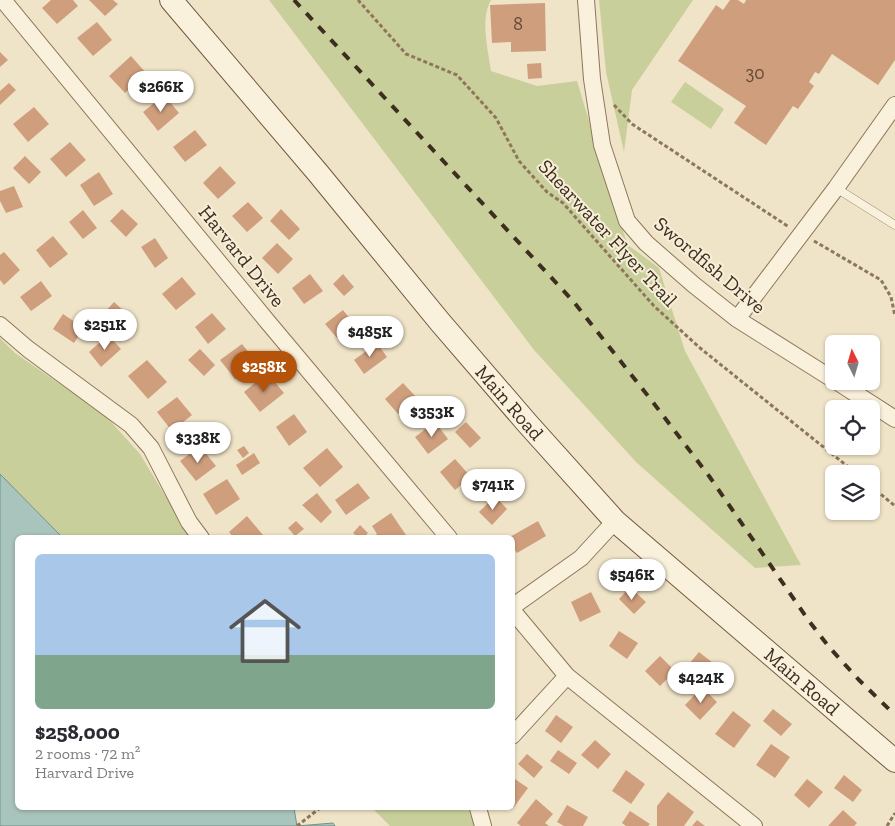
<!DOCTYPE html>
<html lang="en">
<head>
<meta charset="utf-8">
<style>
	body { margin:0; font-family:"Zilla Slab",serif; background:#f2f2f3; color:#2b2b33; height:100vh; display:flex; flex-direction:column; font-size:19px; white-space:nowrap }
	* { box-sizing:border-box; margin:0 }
	p { font-size:16px; color:#7c7c81 }
	.icon { flex:none; width:28px; height:28px; fill:none; stroke:currentColor; stroke-width:2; stroke-linecap:round; stroke-linejoin:round }
	.map { position:relative; flex:1; overflow:hidden }
	.sheet { position:absolute; left:15px; top:535px; width:500px; height:275px; display:flex; flex-direction:column; background:#fff; border-radius:8px; box-shadow:0 1px 4px #0004 }
	.sheet>* { flex:none }
	.needle { width:32px; rotate:355deg }
	.buttons { position:absolute; left:825px; top:335px; display:grid; gap:10px }
	.buttons a { display:grid; place-items:center; width:55px; height:55px; border-radius:8px; background:#fff; box-shadow:0 1px 4px #0004; font-size:25px }
	.price { position:absolute; translate:-50% -42px; padding:0 11px; border-radius:18px; background:#fff; color:#222; font-size:16px; line-height:32px; filter:drop-shadow(0 1px 2px #0008) }
	.price::after { content:''; position:absolute; left:50%; top:30px; width:15px; height:11px; margin-left:-8px; background:inherit; clip-path:polygon(0 0,100% 0,50% 100%) }
	.price.on { background:#b45309; color:#fff }
	ul { padding:0; list-style:none }
	li { display:grid; align-content:center; gap:10px; height:265px; padding:0 20px }
	li+li { border-top:1px solid #e1e1e2 }
	li span { display:grid; place-items:center; height:155px; border-radius:8px; color:#555 }
	li>.icon { margin-inline-start:auto }
	span .icon { width:90px; height:90px; fill:#fffc; stroke-width:1 }
	li b { font-size:21px }
	.map>svg:first-child { display:block }
	.green { fill:#c9cf9b }
	.water { fill:#a9c4bc; stroke:#6f938a }
	.building { fill:#cf9f7d }
	.lines { fill:none; stroke-linecap:round; stroke-linejoin:round }
	.service-casing { stroke:#8d765c; stroke-width:9 }
	.minor-casing { stroke:#8d765c; stroke-width:18 }
	.secondary-casing { stroke:#6f573f; stroke-width:24 }
	.path { stroke:#8d765c; stroke-width:3; stroke-dasharray:4 2.5; stroke-linecap:butt }
	.service { stroke:#faf1dc; stroke-width:8 }
	.minor { stroke:#faf1dc; stroke-width:16 }
	.secondary { stroke:#faf1dc; stroke-width:22 }
	.rail { stroke:#3d2e20; stroke-width:4; stroke-dasharray:9 9; stroke-linecap:butt }
	.labels { text-anchor:middle; stroke-width:4; stroke-linejoin:round; paint-order:stroke }
	.number-label { font-size:18px; fill:#624a37 }
	.street-label { font-size:20px; fill:#3d2e20; stroke:#f7eed8 }
</style>
</head>
<body>
<div class="map">
<svg width="895" height="826" viewBox="0 0 895 826">
	<rect width="100%" height="100%" fill="#f0e4c8"/>
	<path class="green" d="M269,0H491C480,20 488,49 491,71L537,86L577,81L617,214L628,245L659,268L685,351L801,565L755,568L636,462L534,350Z
		M599,0H693L632,90L624,152L606,72Z
		M685,82L724,109L711,129L671,102Z
		M0,338L15,353L105,415L140,454L190,537H62L0,474Z
		M372,808H468L475,826H390Z"/>
	<path class="water" d="M0,474L62,537L18,538V808H294L297,826L333,823L335,826H0Z"/>
	<path class="building" d="M51,0H73L78,6L57,24L42,8Z
		M89,0H113L118,4L105,16Z
		M730,0H738L744,4L746,0H895V60L878,85L832,54L819,74L815,72L809,82L814,86L798,109L793,106L766,145L734,123L746,106L678,61L716,5L723,10Z
		M545,3L546,51L511,52V42L492,43L490,5Z
		M97,22L112,40L93,56L77,38Z
		M0,52L8,60L0,67Z
		M131,56L146,73L125,93L109,76Z
		M541,63L542,78L528,79L527,64Z
		M9,83L16,90L0,105V91Z
		M164,95L179,113L158,131L143,112Z
		M34,107L49,124L28,142L13,124Z
		M195,130L207,145L185,162L173,147Z
		M70,142L86,160L66,177L50,159Z
		M25,156L41,172L29,184L13,168Z
		M220,166L236,183L218,199L203,183Z
		M99,172L113,194L94,206L80,185Z
		M14,186L23,207L6,213L0,201V191Z
		M248,202L263,218L247,232L232,216Z
		M122,209L138,224L126,237L110,221Z
		M281,209L300,229L289,240L270,221Z
		M83,210L97,228L83,239L69,222Z
		M53,236L68,254L50,268L36,250Z
		M155,238L168,258L155,268L141,247Z
		M277,243L293,259L278,274L262,258Z
		M4,252L20,270L4,285L0,280V255Z
		M310,274L323,291L304,304L292,288Z
		M343,274L354,287L344,296L333,284Z
		M182,277L196,294L176,310L162,294Z
		M41,281L52,296L31,311L20,297Z
		M114,302L133,319L123,330L104,313Z
		M343,310L354,324L337,338L325,324Z
		M212,313L226,329L208,344L195,327Z
		M63,314L84,328L74,343L53,329Z
		M108,335L121,349L101,367L89,352Z
		M377,343L387,357L364,374L354,360Z
		M242,344L257,363L235,379L220,360Z
		M200,349L215,365L204,376L188,360Z
		M147,360L167,382L148,399L128,376Z
		M267,373L284,393L260,412L244,392Z
		M403,383L417,398L398,414L385,399Z
		M177,397L192,415L172,431L157,412Z
		M294,414L307,432L289,446L276,427Z
		M435,422L448,439L428,454L415,437Z
		M466,422L481,438L470,448L455,432Z
		M200,446L216,466L196,481L180,461Z
		M244,446L249,453L243,458L237,450Z
		M327,448L343,467L320,487L303,468Z
		M254,453L260,463L242,475L236,465Z
		M455,459L471,477L455,490L440,472Z
		M227,479L240,499L216,515L203,494Z
		M358,483L370,498L346,515L335,500Z
		M317,493L332,512L321,523L302,505Z
		M495,496L507,509L492,525L479,512Z
		M391,513L406,535L402,538H372L377,534L372,526Z
		M247,516L263,535L260,538H234L229,532Z
		M296,521L304,529L295,536L288,528Z
		M538,521L546,536L517,553L512,546V538H508Z
		M360,525L368,533L363,538H359L353,533Z
		M630,587L646,602L634,614L619,599Z
		M591,592L601,612L580,622L571,602Z
		M619,631L638,643L627,659L609,646Z
		M699,652L718,667L708,679L689,664Z
		M660,656L675,671L660,686L645,671Z
		M702,687L717,702L700,720L685,705Z
		M773,709L792,724L781,736L763,721Z
		M733,711L751,725L734,748L715,734Z
		M556,715L573,727L561,743L545,731Z
		M595,740L611,754L598,769L581,755Z
		M771,744L790,757L775,778L756,765Z
		M558,750L577,763L569,774L550,761Z
		M527,754L543,767L534,778L518,764Z
		M626,770L645,784L631,804L612,791Z
		M844,775L862,790L853,802L834,788Z
		M512,777L528,788L514,807L512,806Z
		M807,779L823,792L809,808L794,795Z
		M668,792L694,812L684,826H657V806Z
		M536,799L553,814L545,823L549,826H521L517,823Z
		M567,805L588,817L583,826H564L557,822Z
		M843,810L857,823L854,826H828Z
		M630,811L650,824L648,826H626L622,823Z
		M697,820L705,826H692Z"/>
	<g class="lines">
		<defs>
			<path id="service" d="M836,188L895,225"/>
			<path id="minor" d="M3,0L267,321L449,538
				M586,0L592,79L602,145L627,221L646,243L694,285L737,319L834,380
				M737,319L836,188L895,105
				M0,325L28,349L131,425L151,448L189,522L201,538
				M836,381L895,419
				M512,607L581,558L615,521
				M512,610L567,676L754,826
				M512,736L567,676
				M478,808L483,826"/>
			<g id="secondary">
				<path id="s1" d="M171,0L318,173L440,322L527,423L615,521L895,761"/>
			</g>
		</defs>
		<use href="#service" class="service-casing"/>
		<use href="#minor" class="minor-casing"/>
		<use href="#secondary" class="secondary-casing"/>
		<path class="path" d="M358,0L406,54L457,75L496,118L519,161L547,192L563,203L654,306L700,348L857,474
			M614,105L632,124L789,227
			M814,241L881,280L891,297L895,316
			M871,486L895,506
			M297,826L320,808
			M887,826L895,813"/>
		<use href="#service" class="service"/>
		<use href="#minor" class="minor"/>
		<use href="#secondary" class="secondary"/>
		<path class="rail" d="M294,0L573,301L652,401L709,476L809,621L829,647L859,680L895,715"/>
	</g>
	<g class="labels">
		<g class="number-label">
			<text x="518" y="30">8</text>
			<text x="755" y="79">30</text>
		</g>
		<g class="street-label">
			<text transform="translate(608 233) rotate(47)" y="7">Shearwater Flyer Trail</text>
			<text transform="translate(242 256) rotate(51)" y="7">Harvard Drive</text>
			<text transform="translate(710 265) rotate(40)" y="7">Swordfish Drive</text>
			<text dy="7" stroke="none"><textPath href="#s1" startOffset="526">Main Road</textPath></text>
			<text dy="7" stroke="none"><textPath href="#s1" startOffset="931">Main Road</textPath></text>
		</g>
	</g>
</svg>
<div class="buttons">
<a><svg class="needle" viewBox="-14 -14 28 28"><path d="M0-13l5 13h-10z" fill="#e53935"/><path d="M0 13l5-13h-10z" fill="#7c7c81"/></svg></a>
<a><svg class="icon" aria-label="locate" viewBox="0 0 24 24"><circle cx="12" cy="12" r="6"/><path d="M12 2v4M12 18v4M2 12h4M18 12h4"/></svg></a>
<a><svg class="icon" aria-label="layers" viewBox="0 0 24 24"><path d="M12 4l9 5-9 5-9-5zM3 14l9 5 9-5"/></svg></a>
</div>
<b class="price" style="left:161px;top:113px">$266K</b>
<b class="price" style="left:105px;top:351px">$251K</b>
<b class="price" style="left:370px;top:358px">$485K</b>
<b class="price on" style="left:264px;top:393px">$258K</b>
<b class="price" style="left:432px;top:438px">$353K</b>
<b class="price" style="left:198px;top:464px">$338K</b>
<b class="price" style="left:493px;top:511px">$741K</b>
<b class="price" style="left:632px;top:601px">$546K</b>
<b class="price" style="left:701px;top:704px">$424K</b>
<section class="sheet">
<ul>
<li><span style="background:linear-gradient(#a9c7e8 65%,#7fa58c 0)"><svg class="icon" aria-label="home" viewBox="0 0 24 24"><path d="M3 11l9-7 9 7M6 9v11h12V9"/></svg></span><div><b>$258,000</b><p>2 rooms · 72 m²</p><p>Harvard Drive</p></div></li>
</ul>
</section>
</div>
</body>
</html>
